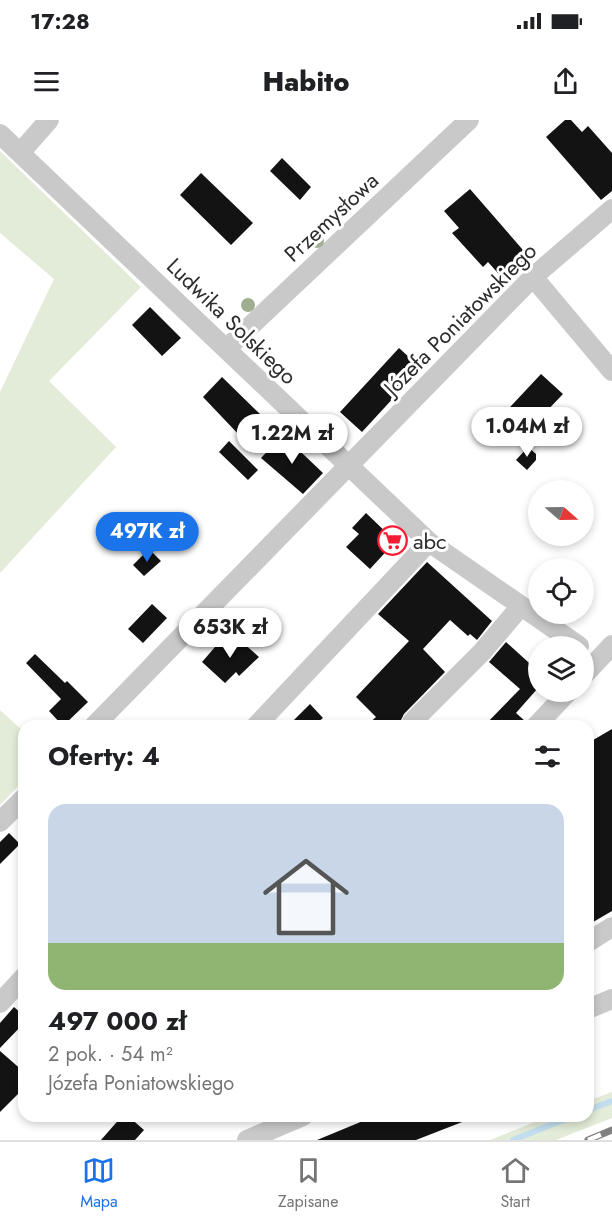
<!DOCTYPE html>
<html lang="pl">
<head>
<meta charset="utf-8">
<style>
	body { margin:0; font-family:Jost,sans-serif; background:#f6f6f6; color:#202124; height:100vh; display:flex; flex-direction:column; font-size:22px; white-space:nowrap }
	* { box-sizing:border-box; margin:0 }
	p { font-size:20px; color:#757577 }
	.icon { flex:none; width:33px; height:33px; fill:none; stroke:currentColor; stroke-width:2; stroke-linecap:round; stroke-linejoin:round }
	.map { position:relative; flex:1; overflow:hidden }
	.details { position:absolute; left:18px; top:600px; width:576px; height:402px; display:flex; flex-direction:column; background:#fff; border-radius:18px; box-shadow:0 3px 9px #0003 }
	.details>* { flex:none }
	.needle { width:39px; rotate:110deg }
	.buttons { position:absolute; left:528px; top:360px; display:grid; gap:12px }
	.buttons a { display:grid; place-items:center; width:66px; height:66px; border-radius:50%; background:#fff; box-shadow:0 3px 9px #0003; font-size:30px }
	.price { position:absolute; translate:-50% -51px; padding:0 14px; border-radius:21px; background:#fff; color:#222; font-size:20px; line-height:39px; filter:drop-shadow(0 2px 3px #0008) }
	.price::after { content:''; position:absolute; left:50%; top:36px; width:18px; height:14px; margin-left:-9px; background:inherit; clip-path:polygon(0 0,100% 0,50% 100%) }
	.price.selected { background:#1a73e8; color:#fff }
	ul { padding:0; list-style:none }
	li { display:grid; align-content:center; gap:12px; height:318px; padding:0 30px }
	li+li { border-top:2px solid #e0e0e0 }
	li span { display:grid; place-items:center; height:186px; border-radius:18px; color:#555 }
	li>.icon { margin-inline-start:auto }
	span .icon { width:108px; height:108px; fill:#fffc; stroke-width:1 }
	li b { font-size:26px }
	h2 { display:flex; justify-content:space-between; align-items:center; height:72px; padding:0 30px; font-size:26px }
	.status { display:flex; justify-content:space-between; align-items:center; height:42px; padding:0 30px; background:#fff; direction:ltr }
	.status svg { height:16px; fill:currentColor }
	header { display:flex; justify-content:space-between; align-items:center; height:78px; padding:0 30px; background:#fff; font-size:27px; font-weight:800 }
	.menu { display:flex; justify-content:space-around; align-items:center; height:84px; border-top:2px solid #e0e0e0; background:#fff; font-size:16px; color:#757577 }
	.menu a { display:grid; justify-items:center; gap:3px }
	.menu .selected { color:#1a73e8 }
	.map>svg:first-child { display:block }
	.green { fill:#e3ecd8 }
	.lines { fill:none; stroke-linecap:round; stroke-linejoin:round }
	.stream { stroke:#c2deee; stroke-width:6 }
	.building { fill:#131313 }
	.minor { stroke:#c9c9c9; stroke-width:20 }
	.rail-casing { stroke:#818181; stroke-width:7 }
	.rail { stroke:#fff; stroke-width:4.5; stroke-dasharray:14; stroke-linecap:butt }
	.tree { fill:#9fae90 }
	.labels { text-anchor:middle; stroke-width:6; stroke-linejoin:round; paint-order:stroke }
	.street-label { font-size:22px; fill:#2c2c2c; stroke:#fff }
	.poi-label { font-size:22px; fill:#2c2c2c; stroke:#fff; text-anchor:start }
</style>
</head>
<body>
<div class="status"><b>17:28</b><svg viewBox="0 0 49 12"><path d="M0 12V9h3v3zM5 12V6h3v6zM10 12V3h3v9zM15 12V0h3v12zM26 1h20v11H26zM47 4h2v5h-2z"/></svg></div>
<header><svg class="icon" aria-label="menu" viewBox="0 0 24 24"><path d="M4 6h16M4 12h16M4 18h16"/></svg>Habito<svg class="icon" aria-label="share" viewBox="0 0 24 24"><path d="M12 15V3M7 8l5-5 5 5M5 13v7h14v-7"/></svg></header>
<div class="map">
<svg width="612" height="1020" viewBox="0 0 612 1020">
	<rect width="100%" height="100%" fill="#fff"/>
	<path class="green" d="M0,31L141,167L49,261L116,327L0,453V272L54,159L0,113Z
		M0,590L24,612V660L0,685Z
		M612,972V998L556,1020H490L550,996H588V981Z"/>
	<g class="lines">
		<path class="stream" d="M588,990L612,981
			M513,1020L573,996"/>
	</g>
	<path class="building" d="M565,0H571L582,12L588,6L612,33V71L601,80L546,17Z
		M282,38L311,67L300,80L270,51Z
		M201,53L253,103L231,125L180,75Z
		M470,69L529,137L504,160L488,142L483,147L452,113L459,108L444,91Z
		M150,187L181,218L162,236L132,205Z
		M399,228L421,248L362,312L340,292Z
		M541,254L563,274L520,319L499,299Z
		M222,257L262,296L241,317L203,277Z
		M283,315L323,353L303,374L261,338Z
		M229,321L258,350L248,360L219,332Z
		M528,327L536,334V340L527,350L516,340Z
		M366,393L392,418L393,424L370,449L346,427L359,414L352,408Z
		M149,429L161,441L144,456L133,445Z
		M427,442L492,501L477,520L470,514L468,516L450,500L423,529L445,552L404,594L400,602L397,606H366L376,597L356,577L409,521L378,494Z
		M152,484L167,498L143,523L128,509Z
		M234,515L259,537L239,556L236,552L225,563L202,542L222,519L227,523Z
		M506,522L538,551V568L516,593L525,601L524,606H484L520,569L489,542Z
		M35,534L65,563L67,561L88,582L63,606L49,591L61,579L26,543Z
		M310,584L323,598L313,606H288Z
		M612,609V791L588,805V623Z
		M9,713L20,724L0,744V722Z
		M14,887L24,896V903L0,928V903Z
		M0,931L24,952V968L0,992Z
		M122,996H128L144,1010L135,1020H101Z
		M375,996H475V997L416,1020H317Z"/>
	<g class="lines">
		<path class="minor" d="M0,14L429,422L579,526
			M20,33L49,0
			M533,157L612,251
			M227,228L469,0
			M584,555L612,525
			M412,602L482,532L521,486
			M94,606L533,157L612,89
			M256,606L429,422
			M536,606L568,572
			M0,702L24,678
			M588,822L612,807
			M0,883L24,857
			M588,889L612,879
			M247,1020L303,996"/>
		<defs>
			<path id="rail" d="M588,1020L612,1010"/>
		</defs>
		<use href="#rail" class="rail-casing"/>
		<use href="#rail" class="rail"/>
	</g>
	<g class="tree">
		<circle cx="317" cy="121" r="7"/>
		<circle cx="248" cy="185" r="7"/>
	</g>
	<defs>
		<symbol id="supermarket-ring" viewBox="-11 -11 22 22"><circle r="9.5" fill="#fff" stroke="#f51d34" stroke-width="1.5"/><path d="M-6-5.5h2.5l.6 2H6L4.5 2H-2.5L-4.4-4H-6ZM-1.5 3.2a1.3 1.3 0 1 0 .1 0ZM3 3.2a1.3 1.3 0 1 0 .1 0Z" fill="#f51d34"/></symbol>
	</defs>
	<g fill-rule="evenodd">
		<use href="#supermarket-ring" x="376" y="404" width="33" height="33"/>
	</g>
	<g class="labels">
		<g class="street-label">
			<text transform="translate(331 97) rotate(-43)" y="8">Przemysłowa</text>
			<text transform="translate(460 199) rotate(-45)" y="8">Józefa Poniatowskiego</text>
			<text transform="translate(232 201) rotate(44)" y="8">Ludwika Solskiego</text>
		</g>
		<g class="poi-label">
			<text x="413" y="429">abc</text>
		</g>
	</g>
</svg>
<div class="buttons">
<a><svg class="needle" viewBox="-14 -14 28 28"><path d="M0-13l5 13h-10z" fill="#e53935"/><path d="M0 13l5-13h-10z" fill="#757577"/></svg></a>
<a><svg class="icon" aria-label="locate" viewBox="0 0 24 24"><circle cx="12" cy="12" r="6"/><path d="M12 2v4M12 18v4M2 12h4M18 12h4"/></svg></a>
<a><svg class="icon" aria-label="layers" viewBox="0 0 24 24"><path d="M12 4l9 5-9 5-9-5zM3 14l9 5 9-5"/></svg></a>
</div>
<b class="price" style="left:527px;top:338px">1.04M zł</b>
<b class="price" style="left:292px;top:345px">1.22M zł</b>
<b class="price selected" style="left:147px;top:443px">497K zł</b>
<b class="price" style="left:230px;top:539px">653K zł</b>
<section class="details">
<h2>Oferty: 4<svg class="icon" aria-label="filters" viewBox="0 0 24 24"><path d="M4 7h16M4 17h16"/><circle cx="9" cy="7" r="2"/><circle cx="15" cy="17" r="2"/></svg></h2>
<ul>
<li><span style="background:linear-gradient(#c9d6e8 75%,#8fb573 0)"><svg class="icon" aria-label="home" viewBox="0 0 24 24"><path d="M3 11l9-7 9 7M6 9v11h12V9"/></svg></span><div><b>497 000 zł</b><p>2 pok. · 54 m²</p><p>Józefa Poniatowskiego</p></div></li>
</ul>
</section>
</div>
<nav class="menu">
<a class="selected"><svg class="icon" aria-label="map" viewBox="0 0 24 24"><path d="M3 6l6-2 6 2 6-2v14l-6 2-6-2-6 2zM9 4v14M15 6v14"/></svg>Mapa</a>
<a><svg class="icon" aria-label="saved" viewBox="0 0 24 24"><path d="M7 4h10v16l-5-4-5 4z"/></svg>Zapisane</a>
<a><svg class="icon" aria-label="home" viewBox="0 0 24 24"><path d="M3 11l9-7 9 7M6 9v11h12V9"/></svg>Start</a>
</nav>
</body>
</html>
